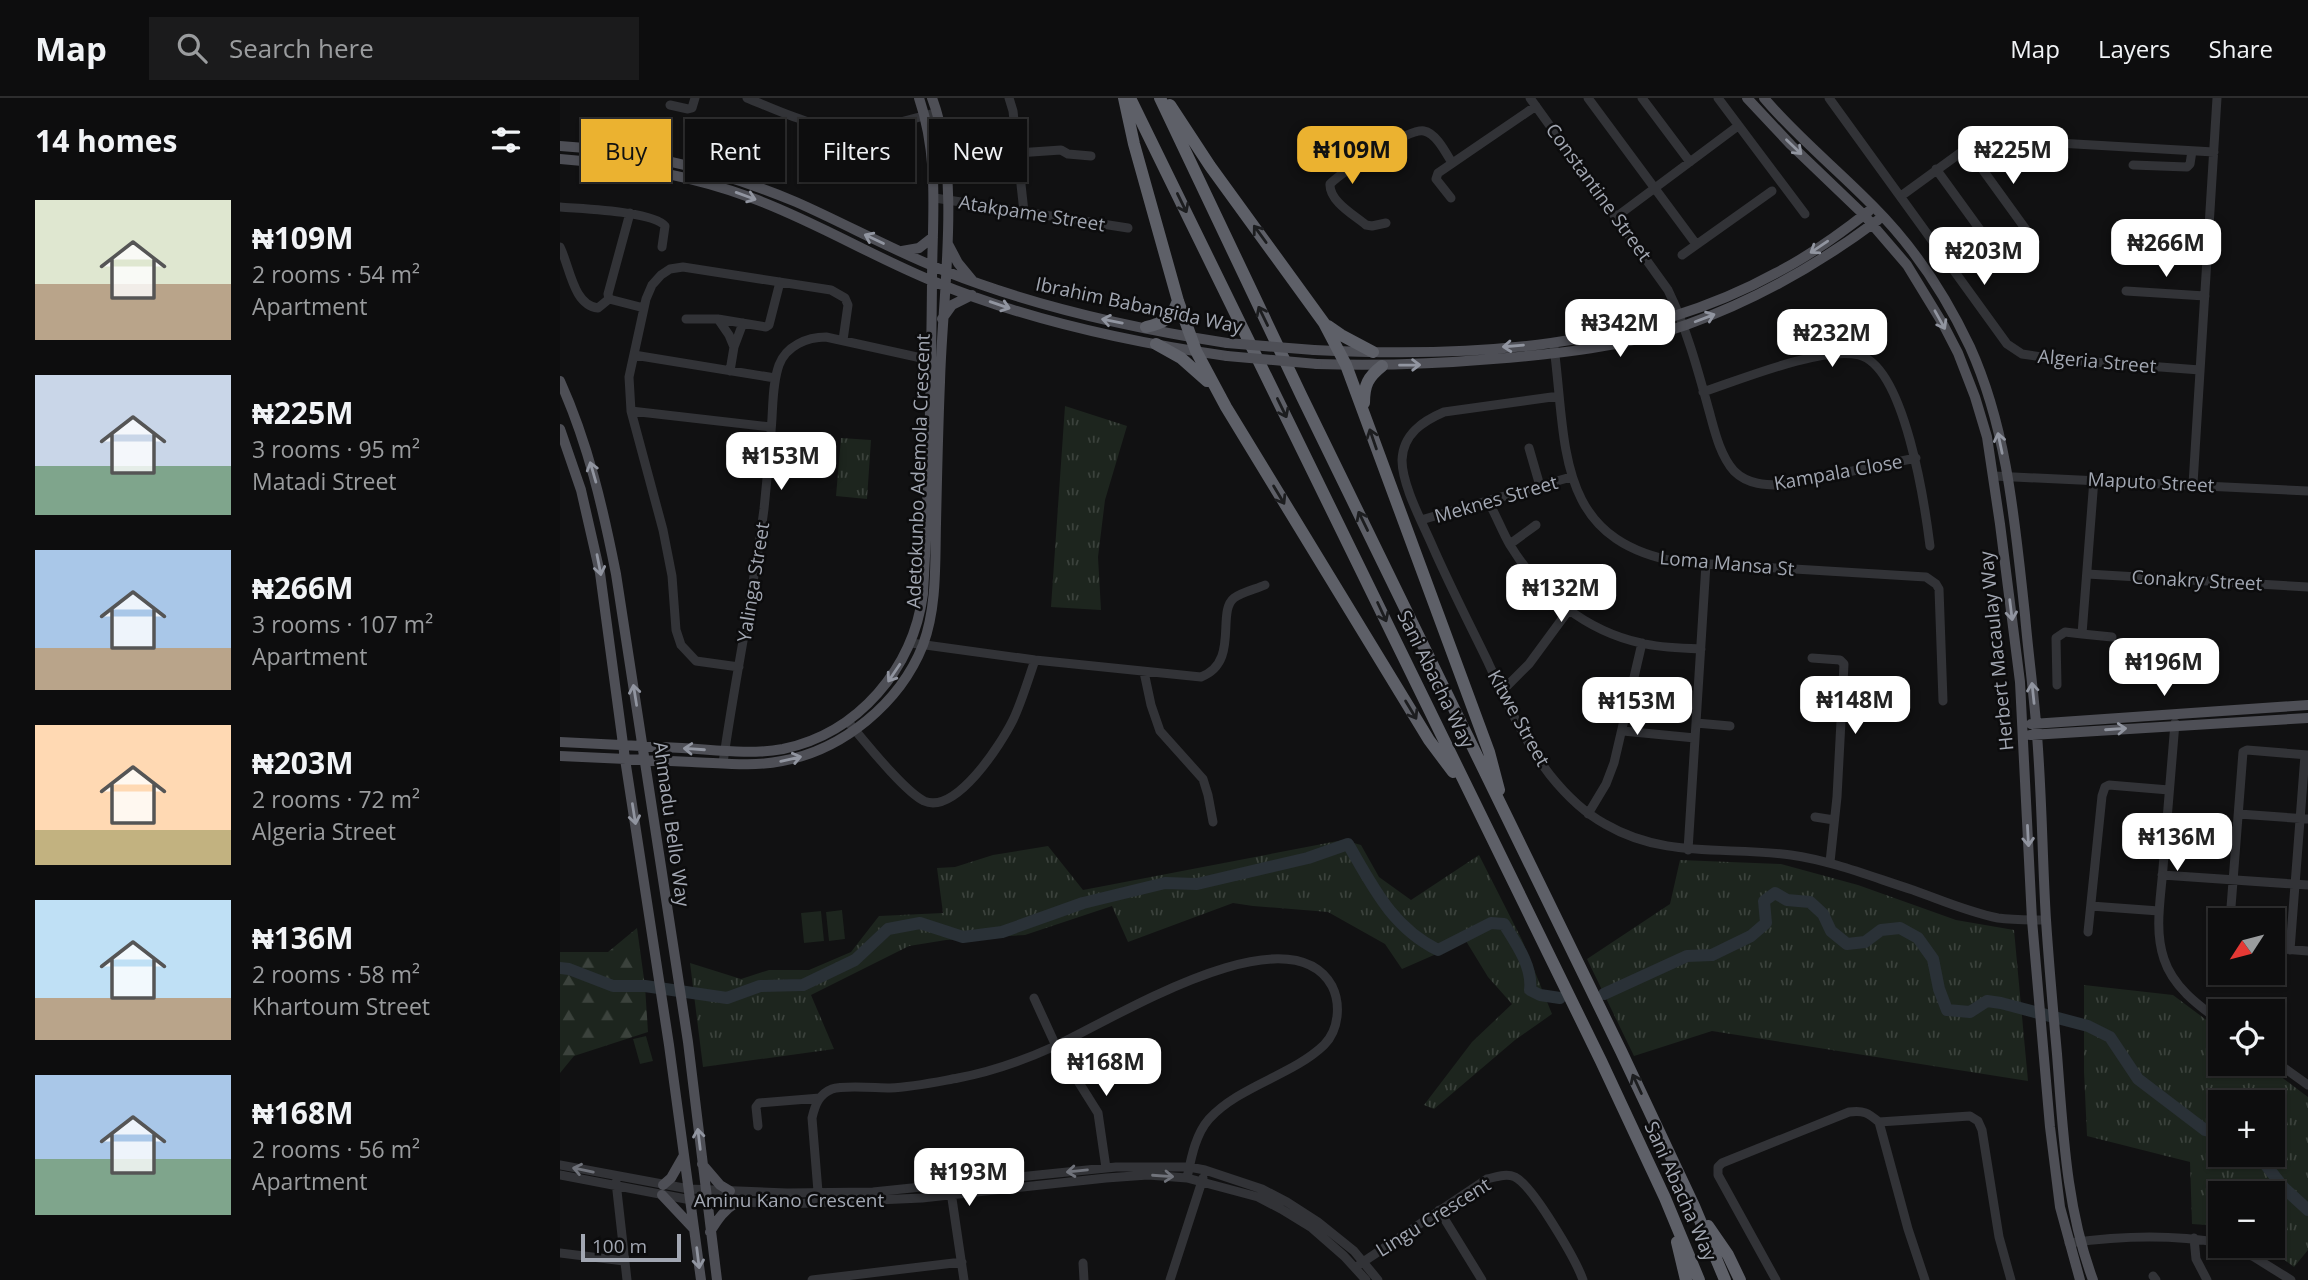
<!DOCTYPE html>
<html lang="en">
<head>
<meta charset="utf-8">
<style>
	body { margin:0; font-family:"Open Sans",sans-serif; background:#1b1b1c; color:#f1f3f6; height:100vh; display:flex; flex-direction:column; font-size:26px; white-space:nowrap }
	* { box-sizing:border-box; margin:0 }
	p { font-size:23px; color:#9a9c9e }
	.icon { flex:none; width:38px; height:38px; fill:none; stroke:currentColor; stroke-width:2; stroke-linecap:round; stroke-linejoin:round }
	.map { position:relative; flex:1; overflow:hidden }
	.details { display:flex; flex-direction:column; background:#0d0d0e; width:560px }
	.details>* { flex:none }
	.hud { position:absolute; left:21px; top:21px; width:665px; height:63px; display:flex; gap:14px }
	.needle { width:46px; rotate:234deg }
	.controls { position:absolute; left:1648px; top:810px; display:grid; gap:14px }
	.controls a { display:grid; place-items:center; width:77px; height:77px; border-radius:0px; background:#0d0d0e; box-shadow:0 2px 5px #0004,0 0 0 2px #2d2d2e; font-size:35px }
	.scale { position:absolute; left:21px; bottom:18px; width:100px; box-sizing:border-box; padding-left:7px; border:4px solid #a2a7b2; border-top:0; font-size:19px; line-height:24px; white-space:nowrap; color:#a2a7b2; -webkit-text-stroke:5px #0c0c0d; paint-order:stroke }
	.price { position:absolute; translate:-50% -60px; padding:0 16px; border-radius:14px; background:#fff; color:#222; font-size:23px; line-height:46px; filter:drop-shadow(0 2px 4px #0008) }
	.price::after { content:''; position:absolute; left:50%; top:42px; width:21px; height:16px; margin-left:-10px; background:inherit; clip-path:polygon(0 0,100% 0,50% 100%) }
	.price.on { background:#ebb230; color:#111 }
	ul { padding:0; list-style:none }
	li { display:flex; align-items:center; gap:21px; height:175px; padding:0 35px }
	li span { display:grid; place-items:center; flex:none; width:196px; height:140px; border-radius:0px; color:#555 }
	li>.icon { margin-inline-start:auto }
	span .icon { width:84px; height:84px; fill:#fffc; stroke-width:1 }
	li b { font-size:30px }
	h2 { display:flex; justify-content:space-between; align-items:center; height:84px; padding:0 35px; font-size:30px }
	.tag { padding:0 24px; border-radius:0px; background:#0d0d0e; box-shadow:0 2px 5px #0004,0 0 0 2px #2d2d2e; font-size:24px; line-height:63px }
	.tag.on { background:#ebb230; color:#111 }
	header { display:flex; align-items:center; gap:42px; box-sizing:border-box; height:98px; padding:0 35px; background:#0d0d0e; border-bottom:2px solid #2d2d2e }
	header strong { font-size:33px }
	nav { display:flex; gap:38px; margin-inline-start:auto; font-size:24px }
	.search { width:490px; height:63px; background:#1b1b1c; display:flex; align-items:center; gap:18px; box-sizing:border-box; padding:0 24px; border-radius:0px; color:#9a9c9e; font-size:26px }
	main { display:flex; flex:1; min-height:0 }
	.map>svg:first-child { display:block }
	.grass { fill:url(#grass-tufts); fill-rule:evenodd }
	.forest { fill:url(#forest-firs) }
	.pitch { fill:#1d251e }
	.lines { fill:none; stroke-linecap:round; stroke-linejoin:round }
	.river { stroke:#2a3137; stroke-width:12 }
	.minor { stroke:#323337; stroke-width:9 }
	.major { stroke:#4e4f56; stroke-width:10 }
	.highway { stroke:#5e6068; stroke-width:12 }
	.major-bridge { stroke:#4e4f56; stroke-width:10 }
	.oneway { stroke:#9195a0 }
	.oneway2 { stroke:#1c1d1f }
	.oneway3 { stroke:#70737b }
	.labels { text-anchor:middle; stroke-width:5; stroke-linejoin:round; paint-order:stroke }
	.street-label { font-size:19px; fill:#a2a7b2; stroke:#0c0c0d }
</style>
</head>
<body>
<header>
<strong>Map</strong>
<div class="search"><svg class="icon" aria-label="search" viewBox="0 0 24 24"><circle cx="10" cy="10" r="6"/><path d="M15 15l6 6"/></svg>Search here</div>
<nav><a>Map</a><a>Layers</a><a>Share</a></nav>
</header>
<main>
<section class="details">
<h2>14 homes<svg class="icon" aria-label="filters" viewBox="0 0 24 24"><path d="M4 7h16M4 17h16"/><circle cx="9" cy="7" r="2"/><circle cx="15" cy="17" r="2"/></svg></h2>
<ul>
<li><span style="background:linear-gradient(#dfe7d0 60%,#b9a48a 0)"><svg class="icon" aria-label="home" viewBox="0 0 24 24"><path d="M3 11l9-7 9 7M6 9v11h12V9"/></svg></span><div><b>₦109M</b><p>2 rooms · 54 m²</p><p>Apartment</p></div></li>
<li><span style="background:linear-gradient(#c9d6e8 65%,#7fa58c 0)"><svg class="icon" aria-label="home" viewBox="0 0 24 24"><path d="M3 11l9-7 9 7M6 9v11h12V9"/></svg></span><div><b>₦225M</b><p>3 rooms · 95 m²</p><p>Matadi Street</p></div></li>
<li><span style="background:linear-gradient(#a9c7e8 70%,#b9a48a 0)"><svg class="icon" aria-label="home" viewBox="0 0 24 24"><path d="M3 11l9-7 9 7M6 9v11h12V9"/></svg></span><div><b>₦266M</b><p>3 rooms · 107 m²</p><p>Apartment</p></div></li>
<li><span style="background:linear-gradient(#ffd9b3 75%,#c2b280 0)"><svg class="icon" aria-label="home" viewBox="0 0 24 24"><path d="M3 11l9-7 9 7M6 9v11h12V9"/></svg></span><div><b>₦203M</b><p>2 rooms · 72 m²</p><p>Algeria Street</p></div></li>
<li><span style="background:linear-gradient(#bfe0f5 70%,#b9a48a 0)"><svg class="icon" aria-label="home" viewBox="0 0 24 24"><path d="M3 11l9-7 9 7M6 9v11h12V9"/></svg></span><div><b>₦136M</b><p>2 rooms · 58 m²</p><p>Khartoum Street</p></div></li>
<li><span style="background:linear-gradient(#a9c7e8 60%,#7fa58c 0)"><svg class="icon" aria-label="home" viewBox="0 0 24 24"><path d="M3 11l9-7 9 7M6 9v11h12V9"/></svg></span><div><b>₦168M</b><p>2 rooms · 56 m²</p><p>Apartment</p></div></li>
</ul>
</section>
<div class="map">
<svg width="1748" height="1182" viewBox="0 0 1748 1182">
	<defs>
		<pattern id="grass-tufts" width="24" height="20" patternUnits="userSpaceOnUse" patternTransform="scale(1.75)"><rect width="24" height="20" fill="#1d251e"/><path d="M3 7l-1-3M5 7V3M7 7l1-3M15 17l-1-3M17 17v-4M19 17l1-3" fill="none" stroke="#3b423c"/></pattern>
		<pattern id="forest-firs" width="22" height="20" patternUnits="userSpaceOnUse" patternTransform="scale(1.75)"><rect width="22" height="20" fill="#1d251e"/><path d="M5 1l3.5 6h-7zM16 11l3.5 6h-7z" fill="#3b423c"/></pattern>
	</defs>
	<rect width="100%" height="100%" fill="#111112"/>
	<path class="grass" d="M505,308L567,328L545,402L538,459L541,512L491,509Z
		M281,340L311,342L307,401L276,398Z
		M783,742L801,747L819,779L851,802L919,757L962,842L992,916L955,942L874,1011L864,1007L912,944L952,906L928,879L906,843L842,871L825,846L768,814L693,808L673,805L568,844L552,808L465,837L386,842L349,848L251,897L274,951L143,969L130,865L181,881L209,872H249L291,854L319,818L383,815L377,770L395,769L433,757L488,748L523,792Z
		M1120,762L1221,766L1298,787L1396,822L1454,832L1468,983L1152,933L1074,958L1027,861L1110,806Z
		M1524,887L1613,897L1661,933V966H1704L1748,999V1152L1734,1169L1706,1148H1713V1096H1661V1128L1632,1126L1630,1064L1527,1038L1524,974ZM1713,1004V1057H1661V1004Z"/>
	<path class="forest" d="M77,830L85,888L88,934L14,958L0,975V854H48Z"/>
	<path class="pitch" d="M282,812L285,841L269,843L266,814Z
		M261,813L264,843L244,845L241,815Z
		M86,938L93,963L80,966L73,941Z"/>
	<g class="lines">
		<path class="river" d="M0,870L9,871L53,888H85L167,900L200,888L243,887L295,862L328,831L360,825L403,839L442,834L523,805L605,785L637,786L748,760L788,746C813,789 832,829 878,852L931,825L944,826C956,845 973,869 970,892L980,897L1000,900
			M1044,896L1127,858L1152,857L1191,838L1206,825L1204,803L1215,795L1227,802L1250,804L1263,816L1271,833L1287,846L1305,844L1321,832L1340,830L1358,840L1373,861L1379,891L1387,912L1410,914L1427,903L1441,905L1528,928L1550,939L1578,981L1645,1032L1661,1036
			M1698,1057L1724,1090L1748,1112"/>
		<path class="minor" d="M187,0C219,13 256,31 291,31C318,32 344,23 371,16
			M449,0L453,13L464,114
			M970,0L1108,192C1126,229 1137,269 1148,309C1154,330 1159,356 1174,373C1188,387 1206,387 1224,387L1356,360
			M1028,0L1136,146
			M1082,0L1130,64
			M1158,0L1245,116
			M1269,0L1447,246L1462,256L1495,261L1640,272
			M110,7L128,11L132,10L135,0
			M1407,50L1475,144
			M457,55L501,52L508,56L531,58
			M1573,67L1627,69L1630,66L1632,53
			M1376,71L1442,162
			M1341,98L1407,50L1431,41L1654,54
			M375,100L568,130
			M891,100L876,81L878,75L976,8
			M0,109C21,111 93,113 105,128L102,149
			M70,115L48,196L49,201L84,210
			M1056,119L1178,28
			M826,125L812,128L806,127C794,117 769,103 770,86C782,74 849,30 864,33C876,35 886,55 892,65
			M1570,128L1649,133
			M0,149C10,169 13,207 38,210L49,201
			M1122,157L1212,93
			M1566,193L1645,198
			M126,221H158L206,229L209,227L220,184
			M158,221L169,237L174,249
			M994,249C1007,349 995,442 1118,464L1366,479L1376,486L1379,491L1383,603
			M74,257L215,280
			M170,273L174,249L183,225
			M1143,294C1182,281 1262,248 1299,257C1345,269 1365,408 1370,448
			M999,298L884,314C863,323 843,336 842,362C842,387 862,424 872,447C889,486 908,523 927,562C945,601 964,643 990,677C1006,697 1023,714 1045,726C1105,761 1165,748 1231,757C1273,763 1312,779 1353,792C1381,802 1408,814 1438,820C1453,822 1470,822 1486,822
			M71,313L211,329
			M969,350L980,388
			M1434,378L1748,393
			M1534,381L1522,536L1552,539
			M1633,386L1657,0
			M928,403C936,417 942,433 950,447C979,495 1026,533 1081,545C1101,550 1121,550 1141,551
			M861,422L1011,379
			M950,446L976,427
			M1527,476L1748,489
			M351,545L475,562L641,579C680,564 656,514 674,500C682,494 696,491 705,487
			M1252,560L1280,562L1284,566L1277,699L1270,764
			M179,569L136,563L121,547L116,532L112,478L103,432L71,313L69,279L86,201L92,187L101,177L110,171L123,169L271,192L285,200L288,207L283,242
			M584,574L591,607L600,633L643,681L648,697L653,724
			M1497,587L1496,540L1505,534L1522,536
			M942,593L969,566L1008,513
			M1136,625L1170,628
			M1615,625C1611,673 1607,721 1603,770C1601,799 1594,832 1604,861C1613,889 1638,907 1661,924
			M290,626C306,645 344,693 364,703C396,717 441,646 453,622C462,603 468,582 475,562
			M1063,633L1135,640
			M163,665C175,580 193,496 204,411C207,381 210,351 212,320C213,303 213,284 219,267C226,248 247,239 266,239L375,263
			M1028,716L1046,686L1054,665L1082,545
			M1679,716L1748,721
			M1255,719L1274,722
			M1128,752L1146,466
			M1602,777L1748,787
			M1531,808L1599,813
			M1670,822L1683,654L1687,652L1748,657
			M1528,834L1542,698L1545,689L1549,687L1609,692
			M1651,845L1661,846
			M1713,850L1748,853
			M1730,852L1745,657
			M474,900L496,948L538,1015L546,1070
			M1713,962L1748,987
			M1319,1024L1410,1018L1418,1023L1422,1032L1439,1139L1451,1182
			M198,1028L196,1009L199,1005L260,1000
			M0,1067L129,1091L227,1095L313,1094L556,1069H629L645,1072L702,1091L727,1104L758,1124L794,1153L818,1182
			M0,1077L131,1102L227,1106L362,1100L546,1080L588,1077L627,1080L698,1099L721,1111L752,1130L784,1158L806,1182
			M56,1084L67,1182
			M391,1094L404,1182
			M259,1106L252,1020C255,1007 259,996 272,991C283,987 316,990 330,990C353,989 376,984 398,980C431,974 462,963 493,949C547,925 728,809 772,888C781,906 779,932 764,947C733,977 679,988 649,1021C635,1037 631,1061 627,1080
			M879,1112L922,1182
			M1634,1140L1636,1161L1647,1182
			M1509,1145C1559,1138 1611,1136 1661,1145
			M1669,1148L1694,1159L1731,1182
			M0,1155L64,1163
			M523,1165L524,1182
			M800,1166L927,1081C936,1079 946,1075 955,1079C973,1088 1016,1162 1023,1182
			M1593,1178L1596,1182
			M252,1182L402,1164
			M610,1182L643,1080
			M1216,1182L1158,1077V1069L1162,1065L1289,1014C1304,1012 1308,1015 1319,1024L1348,1131L1365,1182"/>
		<path class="major" d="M1187,0L1231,47L1304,117L1347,167L1383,226L1398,255L1415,299L1427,339L1440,426L1460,584L1472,822L1490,1029L1500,1109L1520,1182
			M1204,0C1237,39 1277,71 1313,108C1353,148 1386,198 1410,249C1448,333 1455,427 1465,517C1468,553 1473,589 1476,625C1482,691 1482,757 1486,822C1489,867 1493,912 1497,956C1503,1032 1506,1110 1533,1182
			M0,48C82,53 160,72 236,104C286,126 334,153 385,173C475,209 571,230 667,245
			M0,61C65,66 130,77 192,100C255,123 313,159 375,184C467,222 568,244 667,258
			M388,146L398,165L412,182
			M342,153L359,150L373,139
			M382,221L392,207L412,197
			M754,252C908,260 1078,251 1216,175C1249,158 1280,136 1309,113
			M757,266C816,268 874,266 933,261C998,256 1064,249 1126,227C1196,202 1259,166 1318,122
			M0,283C28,345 43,410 56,476L128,944L157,1182
			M0,331L21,392L40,475L65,661L109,947L141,1182
			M1471,626L1748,607
			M1470,637L1748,620
			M0,644C41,646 81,648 122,650C156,652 190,657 223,651C299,635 353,570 363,496C369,393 371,289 372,185C372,122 380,61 359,0
			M0,658C44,660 88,662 132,664C162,665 192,669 222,663C283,652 340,605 363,547C377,509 375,466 376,426C377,379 378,331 380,284C382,199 402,79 372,0
			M142,1066L160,1087L170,1093
			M103,1087L111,1080L123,1059
			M102,1097L134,1131
			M150,1134C158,1121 164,1112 177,1104"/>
		<path class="highway" d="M564,0L574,46L618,203L636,253L666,309L869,642L893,674
			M570,0L1041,963L1105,1100L1139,1182
			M600,0L742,299L1061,953L1134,1108L1165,1182
			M610,7L650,68L764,225L786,267L929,654L939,692
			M768,228L781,237L813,254
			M586,229C604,225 611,221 618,203
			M596,246L621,260L647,283
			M804,305C804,287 808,279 822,268
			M1148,1128L1168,1157L1180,1182
			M1117,1144L1126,1182"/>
		<path class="major-bridge" d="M667,245L754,252
			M667,258L757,266"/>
	</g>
	<defs><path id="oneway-shaft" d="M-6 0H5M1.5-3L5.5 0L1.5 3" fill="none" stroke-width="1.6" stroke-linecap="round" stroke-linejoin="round" transform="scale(1.75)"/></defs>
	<g class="oneway">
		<use href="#oneway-shaft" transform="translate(1234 49) rotate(44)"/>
		<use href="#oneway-shaft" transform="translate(186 98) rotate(20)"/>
		<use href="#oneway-shaft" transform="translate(314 141) rotate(-155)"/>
		<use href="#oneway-shaft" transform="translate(1259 149) rotate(146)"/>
		<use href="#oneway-shaft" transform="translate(440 207) rotate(19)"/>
		<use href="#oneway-shaft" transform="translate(1145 220) rotate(-21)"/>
		<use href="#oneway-shaft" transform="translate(1380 222) rotate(61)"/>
		<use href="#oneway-shaft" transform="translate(552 223) rotate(-169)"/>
		<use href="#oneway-shaft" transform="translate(953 248) rotate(175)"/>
		<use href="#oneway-shaft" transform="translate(850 267) rotate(-1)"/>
		<use href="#oneway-shaft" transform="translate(1440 345) rotate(-102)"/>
		<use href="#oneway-shaft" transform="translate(33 374) rotate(-106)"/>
		<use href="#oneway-shaft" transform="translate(39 467) rotate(79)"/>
		<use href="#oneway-shaft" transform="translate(1451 512) rotate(83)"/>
		<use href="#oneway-shaft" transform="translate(334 575) rotate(124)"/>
		<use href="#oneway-shaft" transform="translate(1473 595) rotate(-96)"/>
		<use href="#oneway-shaft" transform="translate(75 597) rotate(-99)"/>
		<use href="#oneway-shaft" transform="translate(1556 631) rotate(-4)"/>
		<use href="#oneway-shaft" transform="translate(134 651) rotate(-176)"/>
		<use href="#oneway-shaft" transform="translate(231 661) rotate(-13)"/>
		<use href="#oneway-shaft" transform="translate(74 716) rotate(81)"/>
		<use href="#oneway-shaft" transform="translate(1468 738) rotate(87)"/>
		<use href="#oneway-shaft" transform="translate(139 1041) rotate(-97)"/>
		<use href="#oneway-shaft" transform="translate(138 1160) rotate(83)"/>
	</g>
	<g class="oneway2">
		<use href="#oneway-shaft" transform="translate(622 105) rotate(64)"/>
		<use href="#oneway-shaft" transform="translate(700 136) rotate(-126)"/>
		<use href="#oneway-shaft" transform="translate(703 218) rotate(-116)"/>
		<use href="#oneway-shaft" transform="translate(722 310) rotate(64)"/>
		<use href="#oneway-shaft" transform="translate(813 341) rotate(-109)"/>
		<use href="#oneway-shaft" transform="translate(719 397) rotate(59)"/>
		<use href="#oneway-shaft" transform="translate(803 423) rotate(-116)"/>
		<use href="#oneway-shaft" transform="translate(822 514) rotate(65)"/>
		<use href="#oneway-shaft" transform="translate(851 612) rotate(59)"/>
		<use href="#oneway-shaft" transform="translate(1077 986) rotate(-115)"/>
	</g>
	<g class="oneway3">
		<use href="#oneway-shaft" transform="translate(23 1072) rotate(-168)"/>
		<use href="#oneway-shaft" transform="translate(517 1073) rotate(174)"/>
		<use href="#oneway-shaft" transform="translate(603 1078) rotate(4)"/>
	</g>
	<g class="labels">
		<g class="street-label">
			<text transform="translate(1039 94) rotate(54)" y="7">Constantine Street</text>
			<text transform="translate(472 115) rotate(9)" y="7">Atakpame Street</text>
			<text transform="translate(579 207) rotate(12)" y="7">Ibrahim Babangida Way</text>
			<text transform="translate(1537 263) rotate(5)" y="7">Algeria Street</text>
			<text transform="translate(358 373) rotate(-88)" y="7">Adetokunbo Ademola Crescent</text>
			<text transform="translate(1278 374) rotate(-10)" y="7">Kampala Close</text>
			<text transform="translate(1591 384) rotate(3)" y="7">Maputo Street</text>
			<text transform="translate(936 401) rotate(-16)" y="7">Meknes Street</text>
			<text transform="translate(1167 465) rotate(5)" y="7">Loma Mansa St</text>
			<text transform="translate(1637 482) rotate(3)" y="7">Conakry Street</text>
			<text transform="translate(193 484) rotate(-81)" y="7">Yalinga Street</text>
			<text transform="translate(1436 553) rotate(-96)" y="7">Herbert Macaulay Way</text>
			<text transform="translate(876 581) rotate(64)" y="7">Sani Abacha Way</text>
			<text transform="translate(959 620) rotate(61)" y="7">Kitwe Street</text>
			<text transform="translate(112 726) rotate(82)" y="7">Ahmadu Bello Way</text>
			<text transform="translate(1121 1093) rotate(66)" y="7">Sani Abacha Way</text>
			<text x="229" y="1109">Aminu Kano Crescent</text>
			<text transform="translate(873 1119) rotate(-32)" y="7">Lingu Crescent</text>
		</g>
	</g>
</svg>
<div class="controls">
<a><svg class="needle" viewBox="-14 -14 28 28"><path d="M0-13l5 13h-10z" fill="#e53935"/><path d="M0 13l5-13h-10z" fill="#9a9c9e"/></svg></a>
<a><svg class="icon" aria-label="locate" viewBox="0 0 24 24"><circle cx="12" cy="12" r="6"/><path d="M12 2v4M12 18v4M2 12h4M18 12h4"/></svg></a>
<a>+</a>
<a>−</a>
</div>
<div class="scale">100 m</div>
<b class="price on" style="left:792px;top:88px">₦109M</b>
<b class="price" style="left:1453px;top:88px">₦225M</b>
<b class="price" style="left:1606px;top:181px">₦266M</b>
<b class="price" style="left:1424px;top:189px">₦203M</b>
<b class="price" style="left:1060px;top:261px">₦342M</b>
<b class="price" style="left:1272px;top:271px">₦232M</b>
<b class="price" style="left:221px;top:394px">₦153M</b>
<b class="price" style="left:1001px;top:526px">₦132M</b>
<b class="price" style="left:1604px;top:600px">₦196M</b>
<b class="price" style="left:1295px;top:638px">₦148M</b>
<b class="price" style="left:1077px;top:639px">₦153M</b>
<b class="price" style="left:1617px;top:775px">₦136M</b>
<b class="price" style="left:546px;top:1000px">₦168M</b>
<b class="price" style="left:409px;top:1110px">₦193M</b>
<div class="hud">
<a class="tag on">Buy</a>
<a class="tag">Rent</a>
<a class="tag">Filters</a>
<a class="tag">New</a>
</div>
</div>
</main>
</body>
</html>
